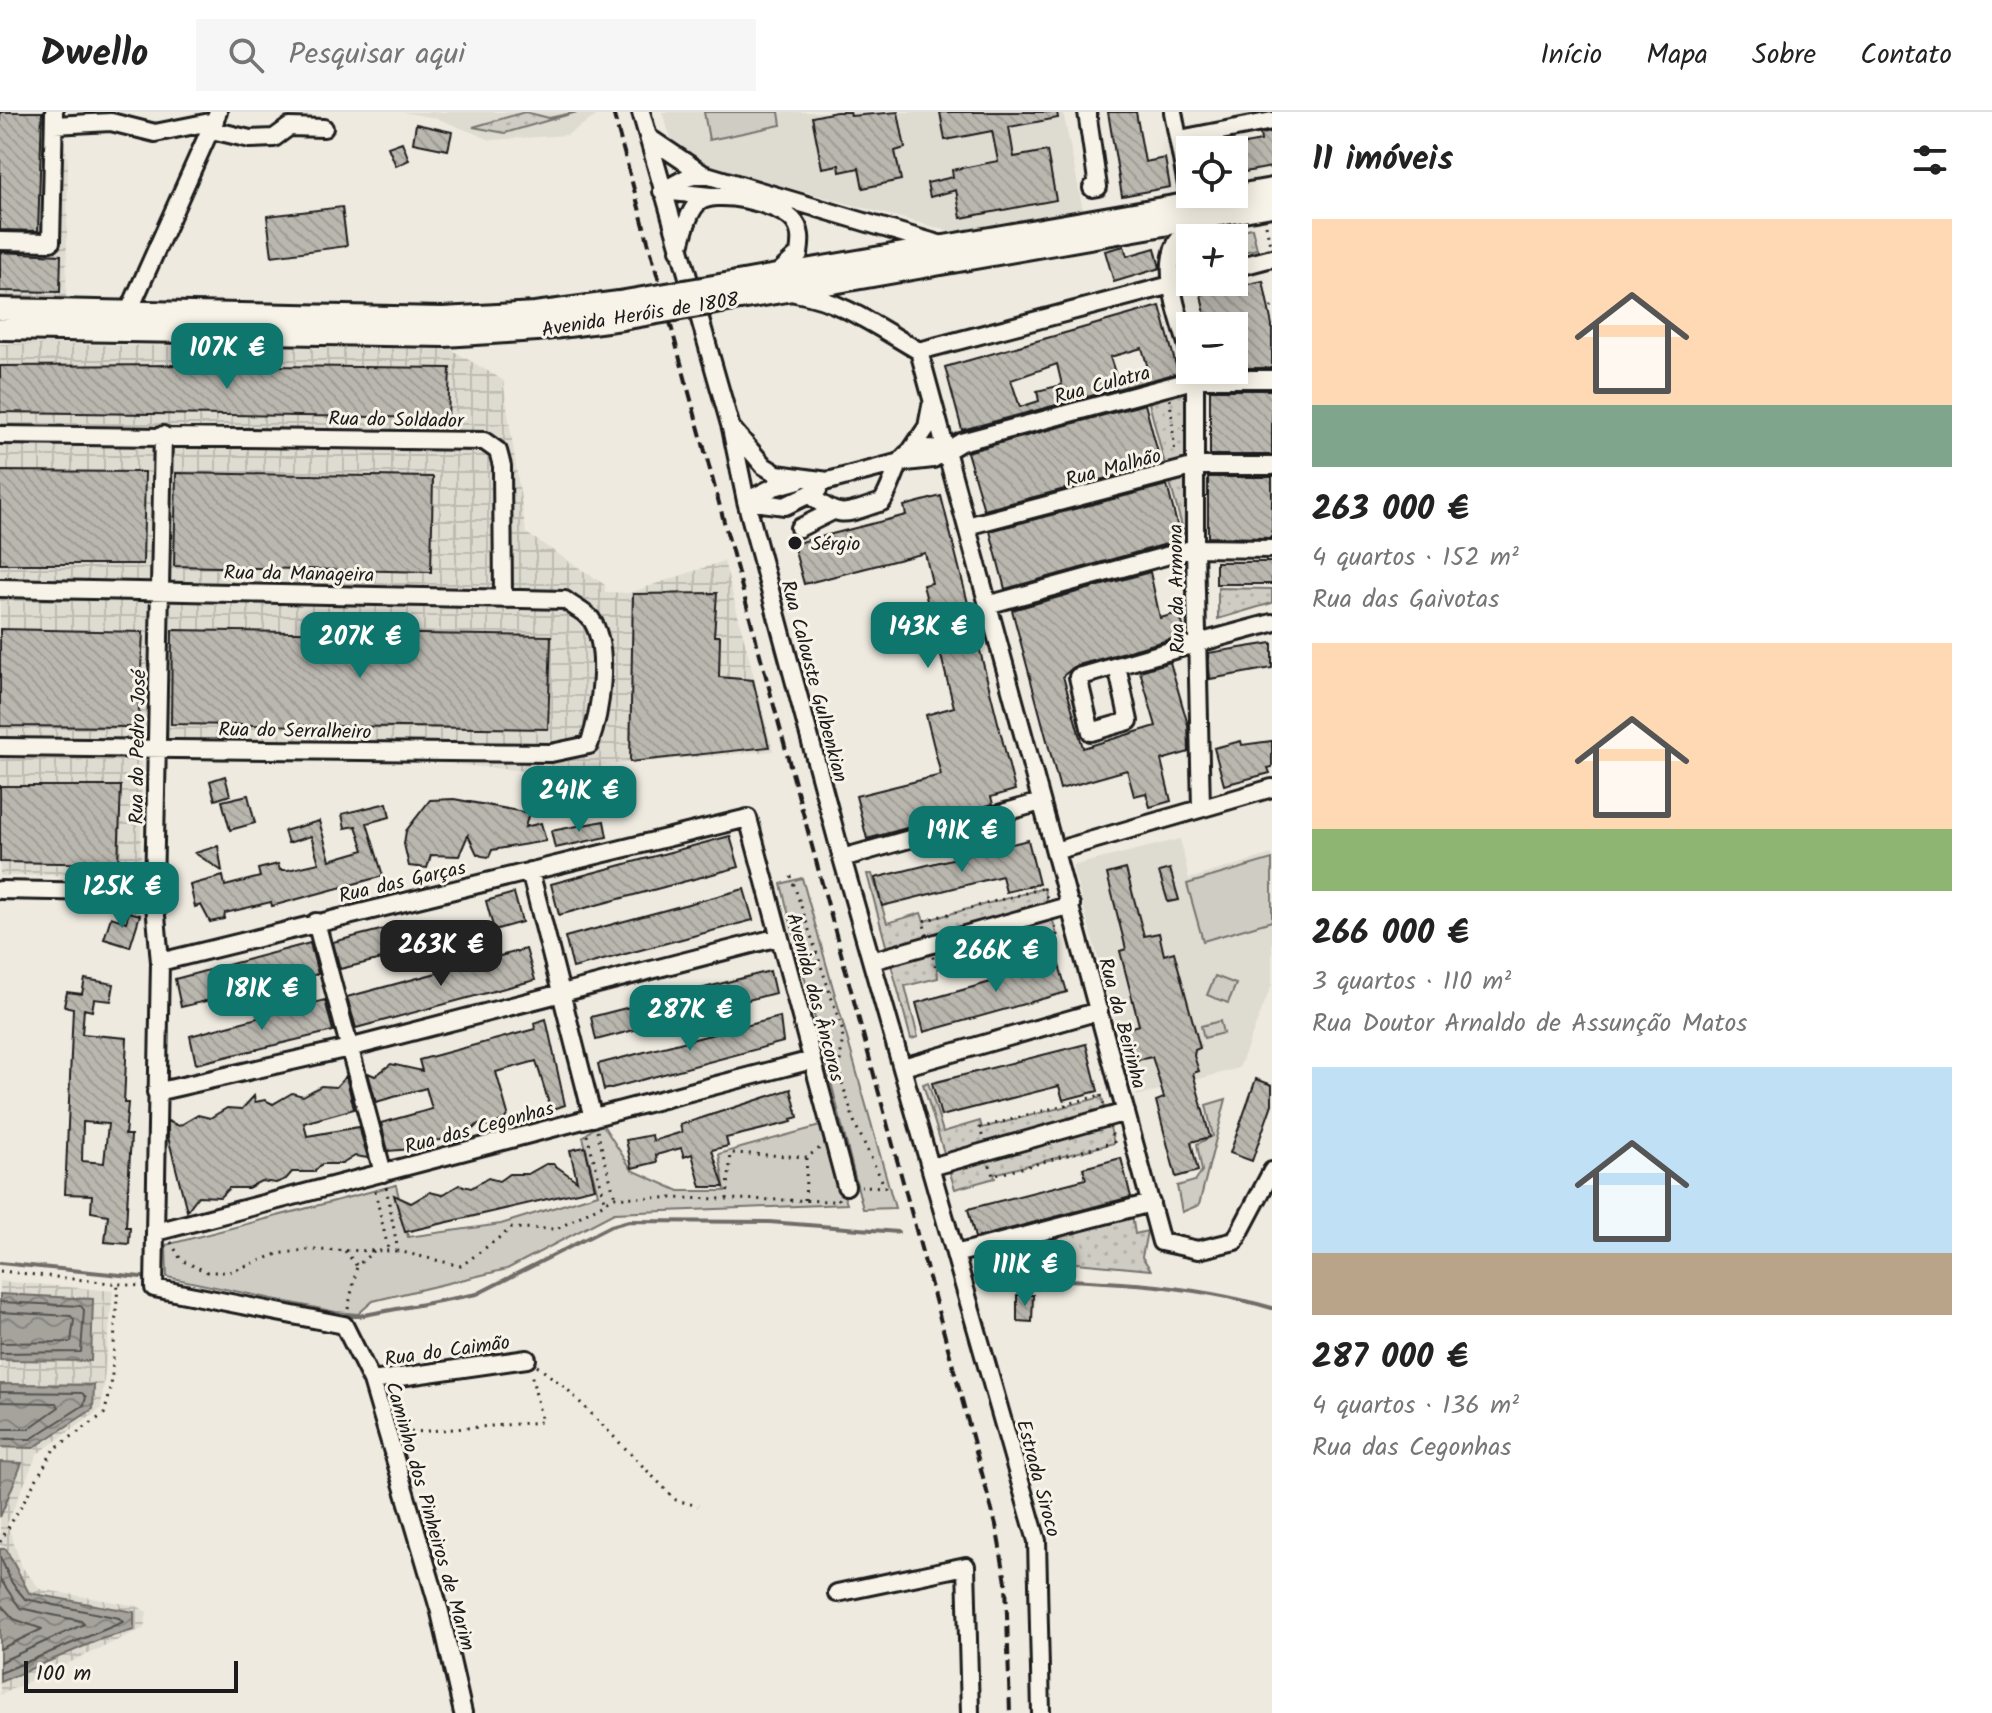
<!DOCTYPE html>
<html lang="pt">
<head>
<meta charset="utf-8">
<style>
	body { margin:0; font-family:Kalam,sans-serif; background:#f6f6f6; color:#222; height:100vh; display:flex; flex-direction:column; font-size:30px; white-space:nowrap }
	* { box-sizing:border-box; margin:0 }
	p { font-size:26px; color:#767676 }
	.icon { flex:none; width:44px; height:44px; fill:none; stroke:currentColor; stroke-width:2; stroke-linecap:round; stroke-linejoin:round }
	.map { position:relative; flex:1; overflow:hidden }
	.side { display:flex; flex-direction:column; background:#fff; width:720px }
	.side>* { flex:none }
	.controls { position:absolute; left:1176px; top:24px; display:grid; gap:16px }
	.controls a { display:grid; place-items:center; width:72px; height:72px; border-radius:0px; background:#fff; box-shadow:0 4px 20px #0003; font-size:40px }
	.scale { position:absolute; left:24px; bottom:20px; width:214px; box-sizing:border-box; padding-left:8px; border:4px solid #1c1c1c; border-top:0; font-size:22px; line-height:28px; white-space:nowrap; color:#1c1c1c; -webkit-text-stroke:6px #f7f3e8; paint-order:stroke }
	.price { position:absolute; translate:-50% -68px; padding:0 18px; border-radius:16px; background:#0f766e; color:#fff; font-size:26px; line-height:52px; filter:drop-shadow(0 2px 4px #0008) }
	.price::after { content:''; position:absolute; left:50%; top:48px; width:24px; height:18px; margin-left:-12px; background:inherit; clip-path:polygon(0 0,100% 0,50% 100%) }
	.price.selected { background:#222; color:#fff }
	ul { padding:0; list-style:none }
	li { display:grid; align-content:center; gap:16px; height:424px; padding:0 40px }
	li span { display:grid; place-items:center; height:248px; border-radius:0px; color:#555 }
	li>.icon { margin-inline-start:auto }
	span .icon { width:144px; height:144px; fill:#fffc; stroke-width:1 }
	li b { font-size:34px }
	h2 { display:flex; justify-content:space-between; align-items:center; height:96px; padding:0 40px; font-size:34px }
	header { display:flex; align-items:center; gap:48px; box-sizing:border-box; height:112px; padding:0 40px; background:#fff; border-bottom:2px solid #e0e0e0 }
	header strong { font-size:38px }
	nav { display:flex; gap:44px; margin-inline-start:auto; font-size:28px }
	.search { width:560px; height:72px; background:#f6f6f6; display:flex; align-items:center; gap:20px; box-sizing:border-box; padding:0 28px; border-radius:0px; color:#767676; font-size:30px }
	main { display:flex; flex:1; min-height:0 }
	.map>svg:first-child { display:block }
	.built { fill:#dedbd1 }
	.industrial { fill:url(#industrial-grid) }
	.grass { fill:url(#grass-dots); stroke:#767470; stroke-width:2 }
	.green { fill:#cfccc3; stroke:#767470; stroke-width:2 }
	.water { fill:url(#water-waves); stroke:#6f6d69; stroke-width:2 }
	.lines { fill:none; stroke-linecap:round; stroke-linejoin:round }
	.shore { stroke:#535250; stroke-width:2 }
	.stream { stroke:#6f6d69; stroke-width:4 }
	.building { fill:url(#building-back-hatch); stroke:#1c1c1c; stroke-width:2; fill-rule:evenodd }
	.minor-casing { stroke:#1c1c1c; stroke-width:22 }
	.major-casing { stroke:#1c1c1c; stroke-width:26 }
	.path { stroke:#1c1c1c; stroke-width:3; stroke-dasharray:2 6; stroke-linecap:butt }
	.minor { stroke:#f7f3e8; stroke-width:16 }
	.major { stroke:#f7f3e8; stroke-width:20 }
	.rail { stroke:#1c1c1c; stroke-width:4; stroke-dasharray:12 6; stroke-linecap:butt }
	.major-bridge-casing { stroke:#1c1c1c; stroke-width:26; stroke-linecap:butt }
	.major-bridge { stroke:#f7f3e8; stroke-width:20 }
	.poi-dot { fill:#1c1c1c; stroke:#f7f3e8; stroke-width:3 }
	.labels { text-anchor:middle; stroke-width:6; stroke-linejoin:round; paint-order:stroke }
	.street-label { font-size:20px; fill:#1c1c1c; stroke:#f7f3e8 }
	.poi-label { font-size:20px; fill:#1c1c1c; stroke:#f7f3e8; text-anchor:start }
</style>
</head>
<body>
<header>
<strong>Dwello</strong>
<div class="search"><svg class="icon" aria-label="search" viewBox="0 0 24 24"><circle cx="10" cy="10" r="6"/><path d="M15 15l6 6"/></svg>Pesquisar aqui</div>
<nav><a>Início</a><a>Mapa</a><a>Sobre</a><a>Contato</a></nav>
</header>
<main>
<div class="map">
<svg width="1272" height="1601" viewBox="0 0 1272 1601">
	<defs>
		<pattern id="industrial-grid" width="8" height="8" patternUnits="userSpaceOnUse" patternTransform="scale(2)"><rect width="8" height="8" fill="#dedbd1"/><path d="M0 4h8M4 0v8" fill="none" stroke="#bebbb3"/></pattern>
		<pattern id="grass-dots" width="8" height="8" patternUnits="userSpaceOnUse" patternTransform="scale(2)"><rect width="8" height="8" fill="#cfccc3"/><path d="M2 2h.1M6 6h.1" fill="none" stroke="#b1afa7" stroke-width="1.8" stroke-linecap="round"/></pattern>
		<pattern id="water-waves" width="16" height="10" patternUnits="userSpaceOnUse" patternTransform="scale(2)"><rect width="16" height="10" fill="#a6a39d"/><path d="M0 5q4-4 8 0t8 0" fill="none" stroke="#86847f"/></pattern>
		<pattern id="building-back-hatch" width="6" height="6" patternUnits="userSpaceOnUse" patternTransform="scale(2)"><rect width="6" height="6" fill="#bab7af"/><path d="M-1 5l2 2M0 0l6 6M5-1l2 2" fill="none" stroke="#9f9d96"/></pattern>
	</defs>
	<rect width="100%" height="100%" fill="#eeeae0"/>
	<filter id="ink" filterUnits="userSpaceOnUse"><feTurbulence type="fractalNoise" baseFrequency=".0125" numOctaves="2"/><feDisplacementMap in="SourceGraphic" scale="16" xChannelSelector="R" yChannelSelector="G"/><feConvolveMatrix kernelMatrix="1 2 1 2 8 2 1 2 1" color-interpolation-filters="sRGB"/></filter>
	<g filter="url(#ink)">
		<path class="built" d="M402,0H596L598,3L567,23L491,28L436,6Z
			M662,0H1063L1083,98L988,117L949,119L706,53L686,42L671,26Z
			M1180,727L1189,767L1272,742V872L1239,956L1137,984L1072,754Z"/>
		<path class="industrial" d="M0,0H59L68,50L66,189L0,187Z
			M0,232L450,237L503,268L526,421L605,473V480L629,481L724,449L773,639L601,653L600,666L142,623L141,762L0,764Z
			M0,1169L113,1179L101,1297L37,1342L7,1412L22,1455L40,1477L137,1494L147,1500L144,1516L0,1583Z"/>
		<path class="grass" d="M525,0L549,6L577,0L505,21L473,15Z
			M1252,116L1257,137L1234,142V126H1202Z
			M1185,279L1191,283L1187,346L1165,353L1149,291Z
			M1187,367V432L1170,371Z
			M1218,476L1272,477V491L1218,507Z
			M867,762H872L887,811L921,801L924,809L1044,776L1057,823L937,856L938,866L905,874L918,925L911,927Z
			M928,970L943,1020L980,1009L982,1016L1102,985L1114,1031L994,1062L995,1066L955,1077L923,972Z
			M1132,1103L1135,1122L1147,1119L1142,1145L1151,1158L981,1142Z"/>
		<path class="green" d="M704,0H779L781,13L709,28Z
			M1272,747V809L1203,829L1187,772Z
			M802,766L895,1096L863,1097L781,772Z
			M1215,864L1236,872L1228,891L1207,883Z
			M1220,909L1223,921L1204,926L1201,914Z
			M1226,987L1199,1093L1182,1100L1177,1074L1195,1069L1202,1059L1197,1032L1213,1024L1206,993Z
			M601,1010L632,1058L679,1079H725L719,1042L820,1014L847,1092L614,1101L507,1157L373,1189L358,1202L336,1200L167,1165L166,1133L396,1073L408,1125L501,1112L598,1082L583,1025Z"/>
		<path class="water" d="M0,1182L93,1187L91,1249L0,1248Z
			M0,1272L94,1273L93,1297L33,1336L0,1335Z
			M0,1350L22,1351L0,1405Z
			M0,1437H6L29,1481L134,1500V1518L101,1527L0,1570Z"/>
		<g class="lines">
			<path class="shore" d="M0,1190L81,1194L84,1198L81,1240L0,1241
				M0,1200L71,1204L74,1208L71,1230L0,1231
				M0,1280L82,1281L86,1285L84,1293L31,1327H0
				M0,1290L56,1291L59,1295L28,1317H0
				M0,1445L12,1471L25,1487L119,1506L123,1510L0,1561
				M0,1467L20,1496L81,1509L84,1512L0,1550
				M0,1492L14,1507L42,1517L0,1537"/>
			<path class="stream" d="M0,1151L151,1166
				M975,1165C1076,1168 1175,1168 1272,1196
				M336,1204H359L477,1182L611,1114L629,1109L769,1110L898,1120"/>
		</g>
		<path class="building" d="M0,0H42L38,119L0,118Z
			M836,0H850L851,4L898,0L905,36L895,39L901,68L863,76L859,56L840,60L839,53L822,56L812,5Z
			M940,0H1057L1058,6L1009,15L1014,45L1047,39L1056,88L961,106L956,78L930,85L927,71L953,65L952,58L998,49L992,19L945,28Z
			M1108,0H1136L1145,50L1165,46L1170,75L1122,84Z
			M416,12L452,20L448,38L413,31Z
			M1272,20V55L1234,62V34L1261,29L1260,22Z
			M402,30L409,48L396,54L388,35Z
			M342,95L347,134L272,144L267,104Z
			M1124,134L1127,144L1155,136L1160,156L1114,170L1105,139Z
			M0,140L61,143L60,180L0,179Z
			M1263,169L1272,213V256H1234V241L1243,240L1238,218L1234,219V214H1207L1201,182Z
			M1160,194L1178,261L962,318L945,255ZM1142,236L1149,259L1117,267L1110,245ZM1057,252L1062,273L1037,279L1039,289L1020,295L1011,268Z
			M181,253L450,256L448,306L0,300V254Z
			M1210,278H1272V343H1210Z
			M1145,292L1161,352L984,398L967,340Z
			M0,359L145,360L143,452H0Z
			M176,361L433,365L431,460L174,454Z
			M1208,365H1272V426L1208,425Z
			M1167,373L1181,428L1005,477L990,419Z
			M941,384L1015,678L991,685L993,692L867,727L856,684L941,663L926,603L954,595L923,473L932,471L925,441L804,472L793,432L906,403L904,394Z
			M1216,450H1272V472H1216Z
			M1150,460L1160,506L1179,501L1186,523L1075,554L1063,564L1083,636L1156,614L1140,559L1170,550L1188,613L1189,640L1161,648L1171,689L1150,695L1146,681L1134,684L1127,658L1060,677L1012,498Z
			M717,481L714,524H720L719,565L753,568L769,635L630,650L633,482Z
			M0,517L143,520L138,615L0,614Z
			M172,518L551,524L548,617L171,612Z
			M1272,531V556L1210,567L1208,541Z
			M1241,629L1242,633L1272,629V655L1268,656L1270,661L1224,673L1214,636Z
			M225,664L230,683L215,688L210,669Z
			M0,674H121L118,752L0,750Z
			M248,683L255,711L230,718L222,689Z
			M454,687L529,701L525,715L541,711L546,729L492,738L489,745L482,744L477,742L468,723L459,744L431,743L427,756L409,754L404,732L406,719L430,688Z
			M387,691L390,705L367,711L383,764L272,794L271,790L225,801L224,807L210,810L201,793L195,795L190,773L223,764L225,774L260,765L258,757L278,752L280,758H288L319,751L311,724L288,731L284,719L319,709L330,748L364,738L356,714L345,716L342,702Z
			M604,709L607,725L555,736L551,719Z
			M730,724L739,755L559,803L551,772Z
			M1028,728L1039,772L1006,780L1002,764L882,794L875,766Z
			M218,734L222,759L195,741Z
			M1126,757L1144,824L1159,821L1164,843L1174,840L1200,936L1195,938L1194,944L1199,959L1193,961L1210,1025L1191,1030L1198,1059L1176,1065L1156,989L1164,986L1155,954L1152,945L1133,949L1124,917L1139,913L1120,839L1126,837L1107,762Z
			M1170,757L1179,788L1168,790L1159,760Z
			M744,777L753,808L573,856L565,825Z
			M514,781L522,810L494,818L486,789Z
			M129,800L140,803L130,835L104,827L111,805L126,810Z
			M416,809L423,837L340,857L333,830Z
			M310,831L318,862L181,895L175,867Z
			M1054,836L1067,880L924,920L916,891L1030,859L1025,844Z
			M526,837L535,868L356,916L347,885Z
			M770,859L775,881L596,928L591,905Z
			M85,867L114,872L111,889L94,887L92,899L84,897L82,922L127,926L124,991H128L125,1023H131L126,1115H130L129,1132L105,1130L108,1103L91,1100L92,1083L65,1082L73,896L64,894L67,880L82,882ZM83,1010L108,1012L104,1051L82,1049Z
			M325,888L333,919L196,952L190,924Z
			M780,905L783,930L604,978L598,952Z
			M546,907L565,993L551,998L536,949L496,960L508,1002L504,1008L490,1014L478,1012L470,1020H450L441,1028L421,1029L412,1037L388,1039L381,1011L432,997L426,976L376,990L368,961L375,964L391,952L422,959L419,948L535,917L534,911Z
			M1086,932L1098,979L1063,988L1059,974L941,1004L932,971Z
			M346,964L354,997L304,1011L307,1024L359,1015L368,1046L355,1044L342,1052H322L314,1060H292L286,1067L276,1071L261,1069L248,1076H229L220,1085L198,1084L187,1099L168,1025V1009L179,1014L198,1003L210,1006L227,996L242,997L254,984L255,990L265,988L273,992L292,981L303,984L321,974L336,975Z
			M1256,967L1272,973V992L1252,1049L1230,1041Z
			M791,977L798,1005L791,1007L792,1010L726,1026L728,1034L712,1038L724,1075H701L692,1042L684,1045L681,1036L656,1043L657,1050L632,1056L626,1028L652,1023L653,1029L682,1020L680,1013Z
			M585,1035L595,1076L405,1120L394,1083L411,1091L430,1080L442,1083L459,1073L471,1076L488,1066L499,1069L509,1062H528L546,1052H553L577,1069L570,1038Z
			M1121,1046L1131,1085L975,1126L968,1097L1086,1067L1083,1056Z
			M1017,1183H1033L1032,1210L1017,1209Z"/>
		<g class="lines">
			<defs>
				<path id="minor" d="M641,0L731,316L746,389L842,746L1037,1429L1041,1601
					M1087,0L1098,75L1092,76
					M1173,0L1190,89
					M54,13L111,10L155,21L215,9
					M212,18L250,27L274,26L289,15L324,16
					M648,25L703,62L942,133
					M1180,27L1272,9
					M662,79L711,84
					M662,79L686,66L703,62
					M0,129L51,130L54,0
					M679,138C683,124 687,102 697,92C714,75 776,92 792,107C802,117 801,129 799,142L776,163
					M1234,156L1272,146
					M795,181C841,188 879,216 919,239
					M129,199L218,0
					M919,239L1161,1130L1198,1138L1235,1129L1272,1059
					M919,239L1190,168
					M1190,242C1179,202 1144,121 1209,112
					M1195,260V436L1201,695
					M733,318L764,354L777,362L828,369L897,351L933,347L961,330L1197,267H1272
					M0,323L484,329L498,339L502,354L503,485
					M163,323L154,781L160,850L154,1176L344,1213L372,1269L440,1500L463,1601
					M910,340L927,315L931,294
					M811,384C842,409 846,401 882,390C901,360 894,327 945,338
					M746,389L785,394L818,378
					M746,389L774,375L799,368
					M967,414L1196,354H1272
					M799,416L831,400
					M0,476L565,488C572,494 585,500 591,507C611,536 600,603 589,633L551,641L0,635
					M987,493L1195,436L1272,437
					M1117,554L1129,609L1091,620L1078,565C1142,547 1207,528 1272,511
					M1055,739L1272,676
					M842,746L1041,690
					M530,759L593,1006
					M0,778L154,781
					M316,810L383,1061
					M872,849L1071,793
					M160,850L748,706L846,1074
					M903,955L1099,899
					M156,980L349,936L779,825
					M931,1055L1126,1000
					M156,1120L812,948
					M955,1142L1151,1091
					M372,1269L527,1247
					M837,1481L966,1454L970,1601"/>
				<path id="major" d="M737,170L1272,77
					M740,187L1272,94
					M0,197L443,206L535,201L619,190
					M0,217L444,224L537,218L622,207"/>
			</defs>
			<use href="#minor" class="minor-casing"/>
			<use href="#major" class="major-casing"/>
			<path class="path" d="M1266,113L1270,133
				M1271,196L1272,195
				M1170,287L1175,343
				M791,764L843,920L839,961L855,1012L885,1075L861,1074
				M1044,776L1057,823L936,856L923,809Z
				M1101,983L1114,1030L993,1064L980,1016Z
				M597,1019L615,1085
				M587,1023L605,1088
				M386,1075L398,1139L461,1154L512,1116L557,1117L615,1085L837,1089L840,1084
				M375,1079L389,1141
				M727,1087L731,1041L807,1045
				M805,1088L807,1045L820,1036
				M171,1130L181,1148L207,1160H229L278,1142L306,1138L398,1139
				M345,1139L357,1154L376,1137
				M0,1159L139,1174
				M348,1197L357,1154
				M537,1254L566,1276L676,1388L698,1394
				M403,1321L542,1310L531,1261
				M0,1430L54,1337L104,1302L111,1277L118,1172"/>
			<use href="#minor" class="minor"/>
			<use href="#major" class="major"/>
			<path class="rail" d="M613,0L996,1413L1006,1470L1010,1601"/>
			<defs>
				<path id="major-bridge" d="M619,190L737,170
					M622,207L740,187"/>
			</defs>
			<use href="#major-bridge" class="major-bridge-casing"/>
			<use href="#major-bridge" class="major-bridge"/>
		</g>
	</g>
	<circle class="poi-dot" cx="795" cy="431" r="8"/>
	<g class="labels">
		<g class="street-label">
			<text transform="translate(640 202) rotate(-9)" y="7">Avenida Heróis de 1808</text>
			<text transform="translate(1102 272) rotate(-15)" y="7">Rua Culatra</text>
			<text transform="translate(396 307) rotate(1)" y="7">Rua do Soldador</text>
			<text transform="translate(1113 355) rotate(-15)" y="7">Rua Malhão</text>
			<text transform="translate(299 461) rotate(1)" y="7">Rua da Manageira</text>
			<text transform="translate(1176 477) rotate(-91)" y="7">Rua da Armona</text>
			<text transform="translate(815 569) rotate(75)" y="7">Rua Calouste Gulbenkian</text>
			<text transform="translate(295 618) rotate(1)" y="7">Rua do Serralheiro</text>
			<text transform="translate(137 635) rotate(-89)" y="7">Rua do Pedro José</text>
			<text transform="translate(402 769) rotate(-13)" y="7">Rua das Garças</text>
			<text transform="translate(816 885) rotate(75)" y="7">Avenida das Âncoras</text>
			<text transform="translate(1123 911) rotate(75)" y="7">Rua da Beirinha</text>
			<text transform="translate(479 1015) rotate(-15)" y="7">Rua das Cegonhas</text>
			<text transform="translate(447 1238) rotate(-8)" y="7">Rua do Caimão</text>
			<text transform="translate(1039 1366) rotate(75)" y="7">Estrada Siroco</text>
			<text transform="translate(431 1404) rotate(74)" y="7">Caminho dos Pinheiros de Marim</text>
		</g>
		<g class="poi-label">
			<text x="811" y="438">Sérgio</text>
		</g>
	</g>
</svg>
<div class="controls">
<a><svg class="icon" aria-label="locate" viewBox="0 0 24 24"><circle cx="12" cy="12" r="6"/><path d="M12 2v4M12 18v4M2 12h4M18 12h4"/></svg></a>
<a>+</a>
<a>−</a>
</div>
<div class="scale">100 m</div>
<b class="price" style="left:227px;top:279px">107K €</b>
<b class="price" style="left:928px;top:558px">143K €</b>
<b class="price" style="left:360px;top:568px">207K €</b>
<b class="price" style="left:579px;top:722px">241K €</b>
<b class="price" style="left:962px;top:762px">191K €</b>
<b class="price" style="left:122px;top:818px">125K €</b>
<b class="price selected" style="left:441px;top:876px">263K €</b>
<b class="price" style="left:996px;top:882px">266K €</b>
<b class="price" style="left:262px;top:920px">181K €</b>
<b class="price" style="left:690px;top:941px">287K €</b>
<b class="price" style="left:1025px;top:1196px">111K €</b>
</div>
<section class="side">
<h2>11 imóveis<svg class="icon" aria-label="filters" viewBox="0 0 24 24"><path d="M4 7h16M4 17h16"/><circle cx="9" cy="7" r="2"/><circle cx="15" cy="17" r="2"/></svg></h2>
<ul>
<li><span style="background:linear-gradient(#ffd9b3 75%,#7fa58c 0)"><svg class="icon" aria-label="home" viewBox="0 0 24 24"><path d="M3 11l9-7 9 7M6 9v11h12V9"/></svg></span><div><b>263 000 €</b><p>4 quartos · 152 m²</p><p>Rua das Gaivotas</p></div></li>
<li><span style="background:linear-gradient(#ffd9b3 75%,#8fb573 0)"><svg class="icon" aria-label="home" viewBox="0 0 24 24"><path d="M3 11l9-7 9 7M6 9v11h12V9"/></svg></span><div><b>266 000 €</b><p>3 quartos · 110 m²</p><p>Rua Doutor Arnaldo de Assunção Matos</p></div></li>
<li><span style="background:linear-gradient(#bfe0f5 75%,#b9a48a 0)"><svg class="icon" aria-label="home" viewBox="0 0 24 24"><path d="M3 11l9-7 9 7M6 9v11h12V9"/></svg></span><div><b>287 000 €</b><p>4 quartos · 136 m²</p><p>Rua das Cegonhas</p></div></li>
</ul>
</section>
</main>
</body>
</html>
